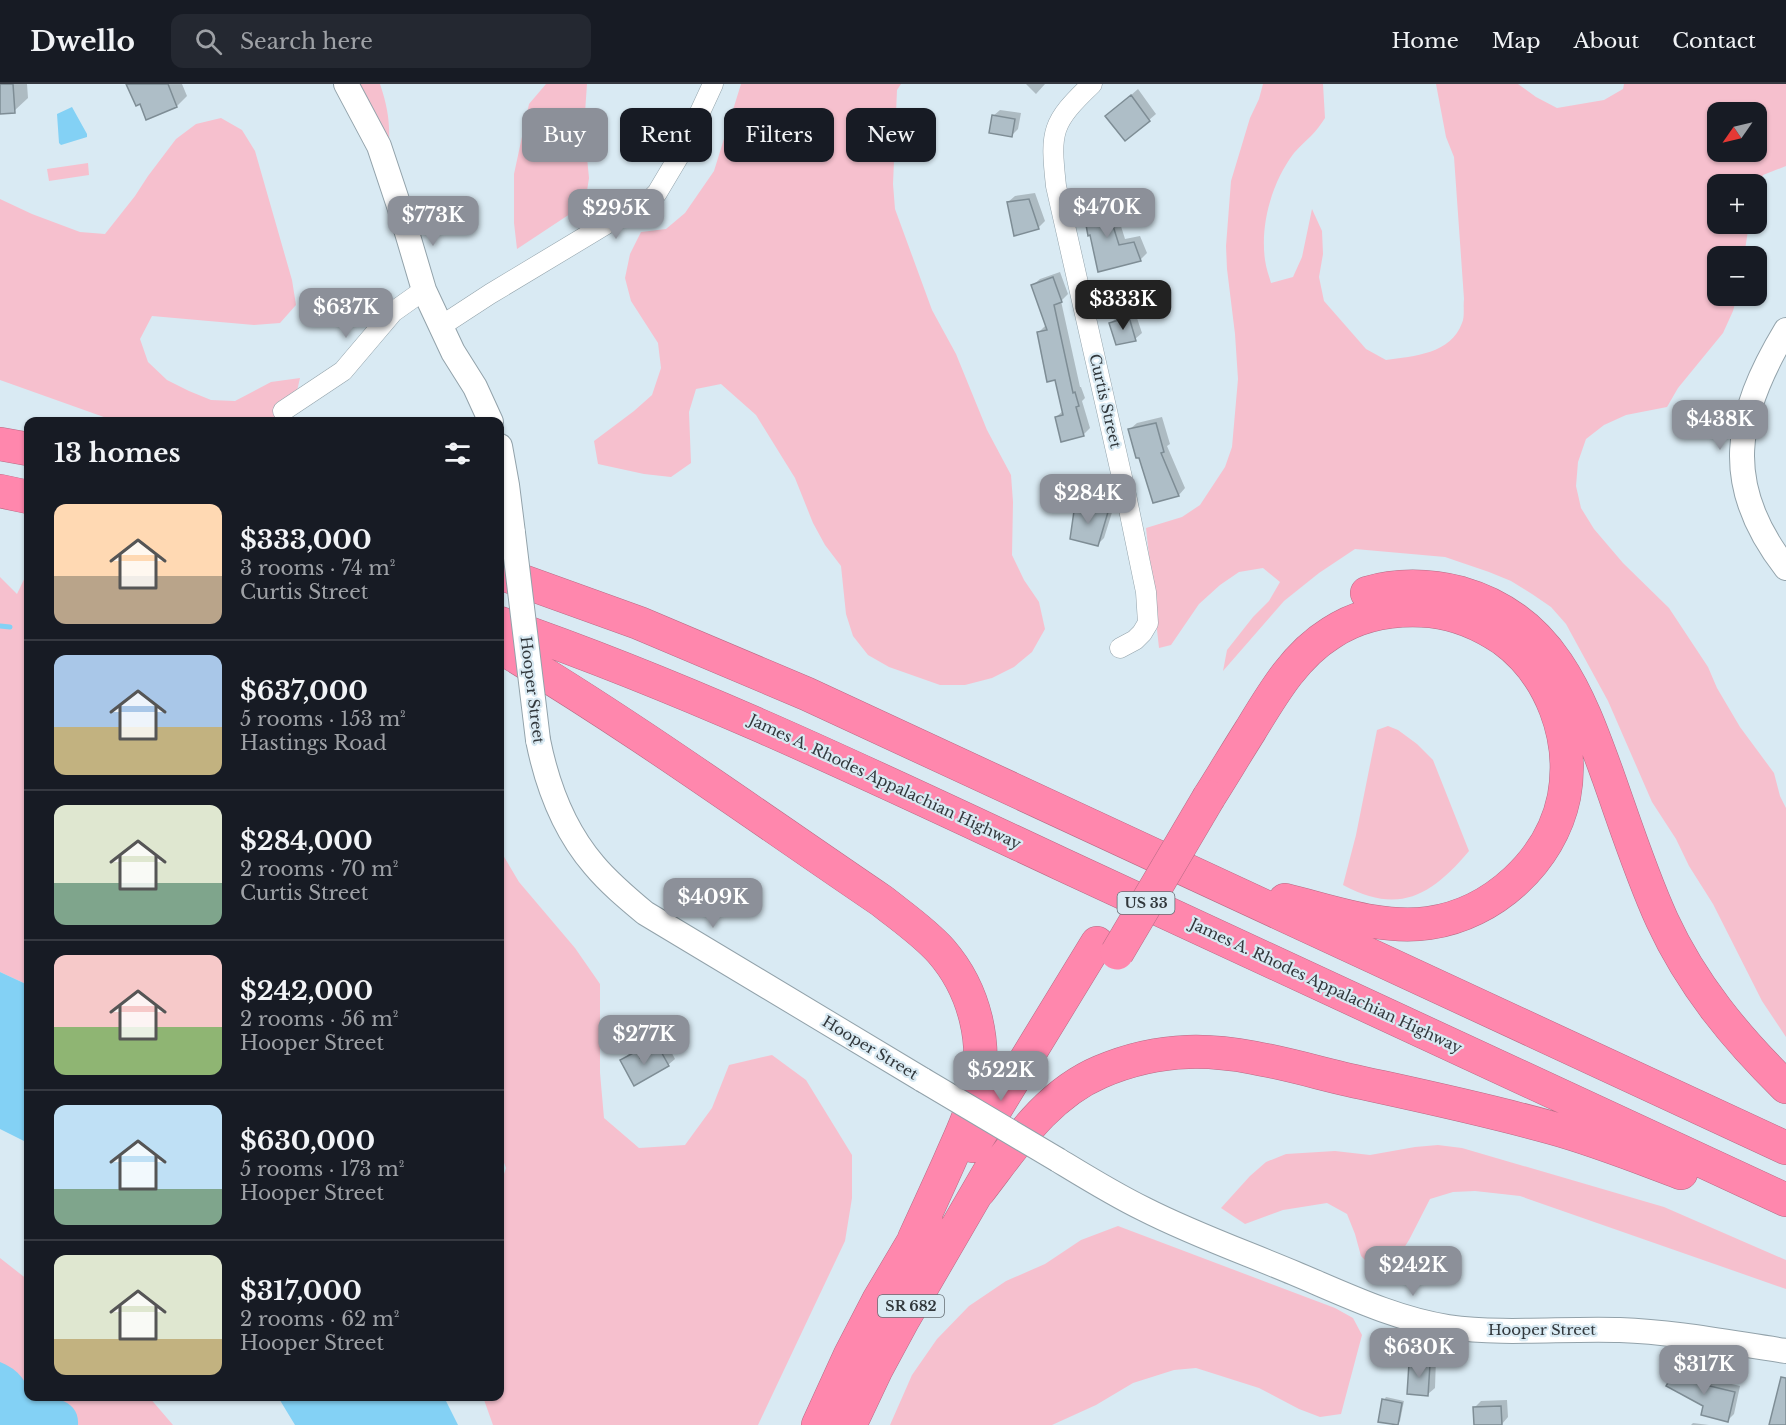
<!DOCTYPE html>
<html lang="en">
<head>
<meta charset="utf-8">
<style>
	body { margin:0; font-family:"Libre Baskerville",serif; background:#242831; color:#f1f3f6; height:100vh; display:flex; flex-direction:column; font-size:22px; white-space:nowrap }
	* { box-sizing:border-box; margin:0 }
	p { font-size:20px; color:#9ea1a6 }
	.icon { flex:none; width:33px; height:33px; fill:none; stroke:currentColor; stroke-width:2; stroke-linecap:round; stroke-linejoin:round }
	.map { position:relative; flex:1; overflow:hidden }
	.details { position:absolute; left:24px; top:333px; width:480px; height:984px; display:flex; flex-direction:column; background:#171b24; border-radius:12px; box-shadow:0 2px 4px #0004 }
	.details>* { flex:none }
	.banner { position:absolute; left:522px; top:24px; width:570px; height:54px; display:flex; gap:12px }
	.needle { width:39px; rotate:236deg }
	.tools { position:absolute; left:1707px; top:18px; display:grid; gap:12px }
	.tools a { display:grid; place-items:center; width:60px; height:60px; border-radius:12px; background:#171b24; box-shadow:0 2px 4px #0004; font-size:30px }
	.price { position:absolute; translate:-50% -51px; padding:0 14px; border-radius:12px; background:#8c9099; color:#fff; font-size:20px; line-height:39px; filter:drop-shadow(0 2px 3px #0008) }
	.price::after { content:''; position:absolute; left:50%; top:36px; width:18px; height:14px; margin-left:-9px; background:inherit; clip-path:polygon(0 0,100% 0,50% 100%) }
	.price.current { background:#222; color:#fff }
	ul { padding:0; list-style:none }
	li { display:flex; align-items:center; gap:18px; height:150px; padding:0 30px }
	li+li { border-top:2px solid #363941 }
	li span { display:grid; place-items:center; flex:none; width:168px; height:120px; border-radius:12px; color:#555 }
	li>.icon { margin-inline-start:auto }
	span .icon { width:72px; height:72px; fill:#fffc; stroke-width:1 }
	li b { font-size:26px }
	h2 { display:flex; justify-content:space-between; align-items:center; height:72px; padding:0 30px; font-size:26px }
	.tag { padding:0 21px; border-radius:12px; background:#171b24; box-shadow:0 2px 4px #0004; font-size:21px; line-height:54px }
	.tag.current { background:#8c9099; color:#fff }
	header { display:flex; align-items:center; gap:36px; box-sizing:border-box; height:84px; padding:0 30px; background:#171b24; border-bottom:2px solid #363941 }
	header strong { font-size:28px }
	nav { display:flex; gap:33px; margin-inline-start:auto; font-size:21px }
	.search { width:420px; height:54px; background:#242831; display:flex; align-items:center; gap:15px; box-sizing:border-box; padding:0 21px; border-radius:12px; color:#9ea1a6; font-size:22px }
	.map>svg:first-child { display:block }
	.green { fill:#f6c0ce; fill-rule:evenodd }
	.water { fill:#83d1f5 }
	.shadow { fill:#0003 }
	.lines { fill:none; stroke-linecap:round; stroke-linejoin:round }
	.stream { stroke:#83d1f5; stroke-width:5 }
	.building { fill:#aebec7; stroke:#7e8d95; stroke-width:1.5 }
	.minor-casing { stroke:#92a2aa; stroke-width:21 }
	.tertiary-casing { stroke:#92a2aa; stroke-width:26 }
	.motorway-casing { stroke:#b76b85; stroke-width:34 }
	.minor { stroke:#fff; stroke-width:20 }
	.tertiary { stroke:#fff; stroke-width:24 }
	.motorway { stroke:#ff87ad; stroke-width:33 }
	.tertiary-bridge-casing { stroke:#92a2aa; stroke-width:26; stroke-linecap:butt }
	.motorway-bridge-casing { stroke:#b76b85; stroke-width:34; stroke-linecap:butt }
	.tertiary-bridge { stroke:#fff; stroke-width:24 }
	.motorway-bridge { stroke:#ff87ad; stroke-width:33 }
	.labels { text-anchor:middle; stroke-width:4.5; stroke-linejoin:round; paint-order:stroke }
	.shield { fill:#d9eaf3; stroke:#646d73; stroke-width:1.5 }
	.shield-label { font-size:14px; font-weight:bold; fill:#32383c }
	.street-label { font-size:15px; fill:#32383c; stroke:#d9eaf3 }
</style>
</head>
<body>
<header>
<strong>Dwello</strong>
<div class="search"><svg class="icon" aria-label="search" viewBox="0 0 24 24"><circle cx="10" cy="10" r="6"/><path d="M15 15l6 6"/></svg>Search here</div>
<nav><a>Home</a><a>Map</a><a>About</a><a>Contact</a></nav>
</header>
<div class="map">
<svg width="1786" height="1341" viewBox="0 0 1786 1341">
	<rect width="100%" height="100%" fill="#d9eaf3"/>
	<path class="green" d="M360,0H380C388,24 390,38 389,63Z
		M546,0H587L584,43L589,94L585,120L517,165L514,139V90L529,20Z
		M741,0H901L897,6L893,100L895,125L932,226L956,270L987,346L1011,391L1013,418L1012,471L1024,496L1039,518L1045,545L1032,568L1014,583L992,594L965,601H940L889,583L868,571L853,552L846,530L841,482L825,461L813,439L795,394L756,331L721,300L696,305L689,328L691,379L671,393L644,390L598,380L594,357L634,327L652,311L661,284L658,259L631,217L625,194L630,170L641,148L666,145L685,129L714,87Z
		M1263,0H1323L1325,34C1321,40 1316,47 1311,52C1305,58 1299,63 1294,69C1272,98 1260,140 1265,176C1266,184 1269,192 1271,199L1293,193L1302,173L1312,125L1322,147L1323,170L1319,193L1324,217L1366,265L1386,276C1414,272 1451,270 1462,239C1465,232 1463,223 1464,215L1454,73L1446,53L1436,0H1518L1536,13L1557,24L1604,16L1623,5L1624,0H1786V82L1763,91L1757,105L1756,100H1718V140H1749L1744,172H1718V212H1737L1733,227L1723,249L1678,304L1667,323L1626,331L1604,341L1586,355L1578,378L1576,402L1581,424L1594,445L1623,479L1669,524L1708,583L1717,604L1740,643L1774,689L1780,712L1786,724V953L1762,917L1713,820L1689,782L1676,755L1652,718L1608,617L1566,540L1551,523L1532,510L1511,497L1489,488L1445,473L1355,465L1319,489L1284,517L1223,587L1227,566L1253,533L1269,517L1280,498L1263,484L1239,488L1220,501L1199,520L1171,561L1159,564L1146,444L1182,433L1200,421L1225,383L1232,363L1238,295L1235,250L1227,185L1226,162L1231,97L1250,34L1259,15ZM1718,28H1756V68H1718Z
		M221,34L242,46L255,67L292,196L296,221L280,239L254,241L152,232L140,255L148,278L167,296L189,307L211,316L235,317L271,298L300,294L290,337H115L0,296V115L32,130L80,148L105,150L135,112L148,92L176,55L196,40Z
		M88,79L89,91L49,97L47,85Z
		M28,487V901L0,888V493L17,510Z
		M1388,642L1398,646L1417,660L1433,676L1469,767C1431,812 1399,831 1343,801L1356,751L1377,646Z
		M500,766L519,798L575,864L600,900V989L604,1034L639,1064L685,1061L712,1024L729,981L772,971L806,996L852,1071V1114L845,1157L758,1341H493L483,1313L500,1312V1102L506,1084L500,1068Z
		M1438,1061L1462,1064L1664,1123L1786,1176V1205L1520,1112L1475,1107L1453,1108L1430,1115L1409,1156L1397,1175L1377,1188L1361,1172L1355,1150L1347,1130L1327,1119L1283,1126L1245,1140L1221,1124L1250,1092L1266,1078L1286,1070L1335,1067L1370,1071L1415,1063Z
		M1118,1142L1335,1224L1353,1234L1362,1251L1341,1330L1320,1333L1299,1325L1259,1304L1196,1284L1174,1286L1133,1299L1096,1321L1052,1341H890L912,1291L937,1255L969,1222L1006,1197L1045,1180L1081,1156Z
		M0,1174L28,1196V1312L149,1313L173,1341H0Z"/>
	<path class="water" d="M72,23L87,50V53L61,61L59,59L57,30Z
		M0,888L28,901V1059L0,1045Z
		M0,1278C15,1284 28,1295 28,1312C49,1312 80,1314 78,1341H0Z
		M278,1313H444L458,1341H295Z"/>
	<path class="shadow" d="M0,0H27L28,14L14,27L0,28Z
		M128,0H182L187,12L177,22Z
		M1026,0H1045L1036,10Z
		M1138,5L1156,30L1149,36L1114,26Z
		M1000,26L1021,29L1018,45L1012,51L993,32Z
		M1035,109L1045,137L1038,144L1008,118L1015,112Z
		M1111,110L1125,155L1140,152L1147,169L1141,175L1099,186L1083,120L1090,113Z
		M1060,188L1068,210L1061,217L1080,303H1081L1085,314L1082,317L1090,344L1083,351L1056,333L1064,326L1056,294L1039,248L1046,241L1033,201L1040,195Z
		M1135,228L1142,249L1135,255L1110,240L1117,233Z
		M1162,333L1170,360L1167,362L1185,404L1179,411L1130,345L1137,339Z
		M1083,414L1114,422L1104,454L1097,461L1076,421Z
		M666,958L675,975L668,981L622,976L629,970L643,962L647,968Z
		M1417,1273L1436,1274L1435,1304L1428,1310L1410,1279Z
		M1684,1278L1701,1287L1698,1292L1740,1302L1734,1330L1728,1336L1705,1321L1678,1285Z
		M1386,1313L1404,1317L1400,1337L1398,1340L1384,1316Z
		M1507,1316L1508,1333L1502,1340L1475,1341L1474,1324L1481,1317Z
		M1693,1339L1709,1341H1691Z"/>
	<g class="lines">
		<path class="stream" d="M0,542L10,543"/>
	</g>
	<path class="building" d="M0,0H13L15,29L0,30Z
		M126,0H168L177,23L146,36L140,20L136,22Z
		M1131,11L1150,37L1125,57L1105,32Z
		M992,31L1015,35L1012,53L989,49Z
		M1029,115L1039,145L1014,152L1007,118Z
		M1105,116L1119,161L1134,158L1141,177L1098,188L1090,151L1088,152L1082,119Z
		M1053,193L1062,218L1054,221L1073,309L1075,308L1079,322L1076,323L1084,352L1061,358L1055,333L1063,331L1055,296L1047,298L1037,248L1047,246L1031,201Z
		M1129,233L1136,257L1116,261L1109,239Z
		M1156,339L1164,368L1161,369L1179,412L1153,419L1139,374H1136L1128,345Z
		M1075,420L1108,428L1098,462L1070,455Z
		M659,964L669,982L634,1002L620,976L637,967L640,974Z
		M1409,1279L1430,1280L1428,1312L1407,1310Z
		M1677,1284L1695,1294L1693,1298L1735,1308L1728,1338L1701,1331L1703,1322L1666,1302Z
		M1781,1293L1786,1294V1341H1769Z
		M1382,1315L1402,1319L1398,1341L1378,1338Z
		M1501,1322L1502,1341H1474L1473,1323Z"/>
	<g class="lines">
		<defs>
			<path id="minor" d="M1092,0C1051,39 1050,47 1056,102L1126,411L1146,508L1148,539L1142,549L1135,556L1120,564
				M441,242L490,210L633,124L648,118L657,109L682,67L713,0
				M283,327L343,287L393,228L424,206"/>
			<path id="tertiary" d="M346,0L379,62L400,125L424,206L453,268L475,303L491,338
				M1786,246C1734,332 1721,401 1786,484
				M500,362L507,401L513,449
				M538,656C547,701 563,745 594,781C609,799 627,814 645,829L923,996
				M1058,1076C1086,1093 1115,1111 1144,1125C1193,1150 1244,1168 1294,1189C1344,1210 1395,1235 1448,1243C1505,1251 1563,1244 1620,1246C1676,1248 1731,1259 1786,1267"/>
			<path id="motorway" d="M0,360L28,365
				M0,407L28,413
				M500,489L639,539L807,610L1786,1064
				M1367,509C1398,500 1430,501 1461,509C1552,535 1579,612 1608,692C1625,740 1641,790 1662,836C1692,901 1736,954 1786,1003
				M500,539C692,605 875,693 1059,779C1302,891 1544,1004 1786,1116
				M500,563C631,641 755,731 882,817C902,833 924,848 941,867C975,906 989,962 975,1013C969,1035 959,1055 950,1076C938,1103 926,1129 914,1155
				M1209,713C1223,691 1236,669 1250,647C1272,611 1294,572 1331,549C1361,529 1396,524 1431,527C1457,530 1481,540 1503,555C1551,590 1575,654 1564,713C1551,777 1493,830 1429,839C1381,846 1331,827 1285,816
				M973,1062L1097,859
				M979,1107C1014,1062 1046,1011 1100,988C1128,976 1158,969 1188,968C1241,966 1298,984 1349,996C1417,1011 1485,1025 1552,1044C1596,1056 1638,1073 1681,1089
				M818,1341L850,1271L878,1217L926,1136
				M850,1341L876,1286L903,1236L989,1088"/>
		</defs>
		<use href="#minor" class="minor-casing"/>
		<use href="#tertiary" class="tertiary-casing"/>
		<use href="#motorway" class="motorway-casing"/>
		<use href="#minor" class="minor"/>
		<use href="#tertiary" class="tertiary"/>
		<use href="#motorway" class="motorway"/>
		<defs>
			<path id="tertiary-bridge" d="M513,449L538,656
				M923,996L1058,1076"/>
			<path id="motorway-bridge" d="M1117,869L1209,713"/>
		</defs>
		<use href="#tertiary-bridge" class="tertiary-bridge-casing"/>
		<use href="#motorway-bridge" class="motorway-bridge-casing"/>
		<use href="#tertiary-bridge" class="tertiary-bridge"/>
		<use href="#motorway-bridge" class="motorway-bridge"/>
	</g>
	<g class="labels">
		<g class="shield">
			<rect x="1117.5" y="808" width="57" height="22" rx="4.5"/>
			<rect x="878" y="1211" width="66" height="22" rx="4.5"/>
		</g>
		<g class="shield-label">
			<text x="1146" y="824">US 33</text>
			<text x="911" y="1227">SR 682</text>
		</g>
		<g class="street-label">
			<text transform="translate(1105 317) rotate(77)" y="5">Curtis Street</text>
			<text transform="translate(532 606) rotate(83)" y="5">Hooper Street</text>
			<text transform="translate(885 698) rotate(25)" y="5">James A. Rhodes Appalachian Highway</text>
			<text transform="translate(1326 902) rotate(25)" y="5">James A. Rhodes Appalachian Highway</text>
			<text transform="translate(870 964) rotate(31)" y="5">Hooper Street</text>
			<text x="1542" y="1251">Hooper Street</text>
		</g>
	</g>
</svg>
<div class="tools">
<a><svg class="needle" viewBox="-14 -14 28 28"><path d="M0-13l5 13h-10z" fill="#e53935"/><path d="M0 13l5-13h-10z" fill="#9ea1a6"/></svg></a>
<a>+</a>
<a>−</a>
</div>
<b class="price" style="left:1107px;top:155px">$470K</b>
<b class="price" style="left:616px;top:156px">$295K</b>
<b class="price" style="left:433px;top:163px">$773K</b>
<b class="price current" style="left:1123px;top:247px">$333K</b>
<b class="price" style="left:346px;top:255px">$637K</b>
<b class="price" style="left:1720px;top:367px">$438K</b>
<b class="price" style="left:1088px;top:441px">$284K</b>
<b class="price" style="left:713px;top:845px">$409K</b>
<b class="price" style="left:644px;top:982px">$277K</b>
<b class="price" style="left:1001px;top:1018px">$522K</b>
<b class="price" style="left:1413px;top:1213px">$242K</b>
<b class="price" style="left:1419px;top:1295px">$630K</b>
<b class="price" style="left:1704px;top:1312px">$317K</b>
<div class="banner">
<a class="tag current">Buy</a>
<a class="tag">Rent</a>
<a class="tag">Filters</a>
<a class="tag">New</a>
</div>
<section class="details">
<h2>13 homes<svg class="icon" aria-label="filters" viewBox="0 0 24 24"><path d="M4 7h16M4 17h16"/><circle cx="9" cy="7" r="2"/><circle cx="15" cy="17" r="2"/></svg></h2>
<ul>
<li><span style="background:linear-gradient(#ffd9b3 60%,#b9a48a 0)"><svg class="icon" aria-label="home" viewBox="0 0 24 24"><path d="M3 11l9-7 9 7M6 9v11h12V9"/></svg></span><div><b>$333,000</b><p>3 rooms · 74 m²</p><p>Curtis Street</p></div></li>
<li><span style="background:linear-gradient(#a9c7e8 60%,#c2b280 0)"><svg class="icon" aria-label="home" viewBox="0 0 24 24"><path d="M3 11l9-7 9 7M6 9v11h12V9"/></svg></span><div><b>$637,000</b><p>5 rooms · 153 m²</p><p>Hastings Road</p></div></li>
<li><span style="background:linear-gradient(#dfe7d0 65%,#7fa58c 0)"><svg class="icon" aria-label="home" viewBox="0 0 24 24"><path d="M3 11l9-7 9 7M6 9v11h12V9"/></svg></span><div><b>$284,000</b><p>2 rooms · 70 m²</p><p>Curtis Street</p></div></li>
<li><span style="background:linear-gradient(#f6c9c9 60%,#8fb573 0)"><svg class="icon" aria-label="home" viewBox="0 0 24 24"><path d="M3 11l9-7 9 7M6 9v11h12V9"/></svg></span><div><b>$242,000</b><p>2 rooms · 56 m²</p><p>Hooper Street</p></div></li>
<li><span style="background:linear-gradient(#bfe0f5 70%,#7fa58c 0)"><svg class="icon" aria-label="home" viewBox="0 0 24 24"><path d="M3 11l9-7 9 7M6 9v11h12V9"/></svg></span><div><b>$630,000</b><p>5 rooms · 173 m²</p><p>Hooper Street</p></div></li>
<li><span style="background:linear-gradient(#dfe7d0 70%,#c2b280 0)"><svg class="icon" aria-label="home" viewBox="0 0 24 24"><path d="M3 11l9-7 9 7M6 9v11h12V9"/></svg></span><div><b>$317,000</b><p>2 rooms · 62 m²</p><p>Hooper Street</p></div></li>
</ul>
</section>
</div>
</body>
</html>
